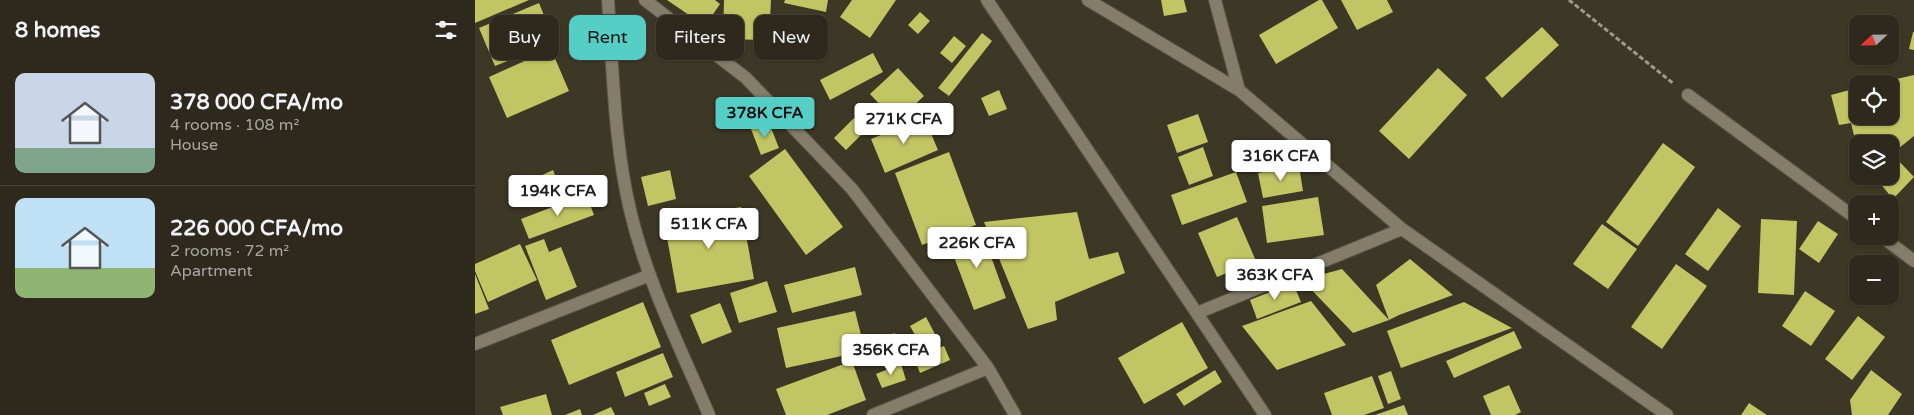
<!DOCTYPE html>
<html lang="en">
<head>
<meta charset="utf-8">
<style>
	body { margin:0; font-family:"Varela Round",sans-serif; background:#3a3529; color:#f1f3f6; height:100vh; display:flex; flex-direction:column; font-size:19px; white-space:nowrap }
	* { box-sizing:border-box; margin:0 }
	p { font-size:16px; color:#a7a6a3 }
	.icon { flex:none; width:28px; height:28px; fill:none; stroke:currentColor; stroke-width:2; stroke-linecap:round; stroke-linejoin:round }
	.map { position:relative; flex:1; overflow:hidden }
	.side { display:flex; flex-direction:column; background:#2e291c; width:475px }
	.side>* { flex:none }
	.hud { position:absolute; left:15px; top:15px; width:475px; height:45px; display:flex; gap:10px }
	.needle { width:32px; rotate:248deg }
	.fabs { position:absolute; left:1374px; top:15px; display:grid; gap:10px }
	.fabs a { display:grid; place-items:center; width:50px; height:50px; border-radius:10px; background:#2e291c; box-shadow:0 1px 4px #0004,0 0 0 1px #49453b; font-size:25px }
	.price { position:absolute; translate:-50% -42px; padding:0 11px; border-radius:5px; background:#fff; color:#222; font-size:16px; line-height:32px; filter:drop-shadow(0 1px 2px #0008) }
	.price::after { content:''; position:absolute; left:50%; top:30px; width:15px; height:11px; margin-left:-8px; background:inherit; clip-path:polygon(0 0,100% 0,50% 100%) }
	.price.current { background:#55cec6; color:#111 }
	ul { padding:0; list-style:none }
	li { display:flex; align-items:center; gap:15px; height:125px; padding:0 15px }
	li+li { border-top:1px solid #49453b }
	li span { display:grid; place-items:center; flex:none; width:140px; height:100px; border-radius:10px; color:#555 }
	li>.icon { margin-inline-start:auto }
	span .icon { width:60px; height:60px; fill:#fffc; stroke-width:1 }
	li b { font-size:21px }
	h2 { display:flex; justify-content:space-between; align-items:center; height:60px; padding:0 15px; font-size:21px }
	.chip { padding:0 18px; border-radius:10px; background:#2e291c; box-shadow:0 1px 4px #0004,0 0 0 1px #49453b; font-size:18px; line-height:45px }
	.chip.current { background:#55cec6; color:#111 }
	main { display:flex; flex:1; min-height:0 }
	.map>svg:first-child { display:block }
	.building { fill:#c2c564 }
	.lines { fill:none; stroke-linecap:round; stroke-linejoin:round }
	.minor-casing { stroke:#5a5546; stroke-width:14 }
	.path { stroke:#9e998b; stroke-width:3; stroke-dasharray:5 2.5; stroke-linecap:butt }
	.minor { stroke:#837d6a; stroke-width:12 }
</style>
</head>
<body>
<main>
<section class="side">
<h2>8 homes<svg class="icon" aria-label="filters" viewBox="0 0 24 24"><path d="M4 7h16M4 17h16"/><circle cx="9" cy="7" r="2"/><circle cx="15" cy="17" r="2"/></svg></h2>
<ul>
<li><span style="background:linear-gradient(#c9d6e8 75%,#7fa58c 0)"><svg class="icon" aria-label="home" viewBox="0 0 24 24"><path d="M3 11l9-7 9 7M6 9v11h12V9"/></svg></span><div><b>378 000 CFA/mo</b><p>4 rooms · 108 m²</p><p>House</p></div></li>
<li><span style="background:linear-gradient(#bfe0f5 70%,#8fb573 0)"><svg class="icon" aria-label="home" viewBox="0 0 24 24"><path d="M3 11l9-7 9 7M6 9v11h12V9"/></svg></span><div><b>226 000 CFA/mo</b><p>2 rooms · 72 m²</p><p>Apartment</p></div></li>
</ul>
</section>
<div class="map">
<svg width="1439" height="415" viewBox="0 0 1439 415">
	<rect width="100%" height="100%" fill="#3d3726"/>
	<path class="building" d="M0,0H54L0,23Z
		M192,0H240L245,4L230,26Z
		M249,0H296L294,40L248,39Z
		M310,0H353L351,12L309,3Z
		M377,0H421L395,38L365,17Z
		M686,0H709L712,12L689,16Z
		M844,0H847L863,28L801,64L784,35Z
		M866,0H912L918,12L882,30Z
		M64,3L80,42L20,66L4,28Z
		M445,12L455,21L443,34L433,25Z
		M1067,27L1084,45L1027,98L1010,78Z
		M1438,32H1439V50L1434,49Z
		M507,33L517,41L474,96L463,88Z
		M479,36L491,46L477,63L465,53Z
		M76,49L94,91L32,118L14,77Z
		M398,53L408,72L355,100L345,80Z
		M423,68L449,96L421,122L395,94Z
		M963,68L992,95L934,159L904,131Z
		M1439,75V136L1424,148L1415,150V144H1382V148L1376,123L1364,125L1356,95L1382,88V116H1415V84L1404,83Z
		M524,90L532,109L514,116L506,98Z
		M723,114L733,142L702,153L692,125Z
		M449,117L463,150L410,173L396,139Z
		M379,118L391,130L371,150L359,138Z
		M294,123L304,148L286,155L276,129Z
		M1188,143L1220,167L1163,246L1131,222Z
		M728,147L738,176L714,185L703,157Z
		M310,149L368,227L331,255L274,176Z
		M474,152L501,225L447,245L420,173Z
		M1421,158L1439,177L1418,199L1404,182L1408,176H1415V166Z
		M824,166L828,191L788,198L783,173Z
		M78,170L88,196L75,202L65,176Z
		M195,170L201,199L173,206L166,177Z
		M761,172L772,202L707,225L696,195Z
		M111,194L119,215L54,239L46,219Z
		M843,197L849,235L792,243L787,206Z
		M266,207L279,279L202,293L189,221Z
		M1243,208L1266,226L1233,271L1210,254Z
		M602,212L614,259L643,252L650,273L580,302L582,320L553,329L509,222Z
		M762,217L781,261L742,277L723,233Z
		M1286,219L1322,221L1319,295L1283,293Z
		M1343,221L1363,234L1344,263L1324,249Z
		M1127,224L1162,249L1133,289L1098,264Z
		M506,229L531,298L499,310L473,241Z
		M69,239L74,252L86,247L102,287L71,300L50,246Z
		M45,244L62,280L13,302L0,271V264Z
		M935,259L978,295L924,315L914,320L878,333L827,280L867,269L914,320L901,285Z
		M1201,264L1232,286L1187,349L1156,327Z
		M380,267L387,295L317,313L309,285Z
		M0,274L14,309L0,314Z
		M292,281L302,312L264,323L255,293Z
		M818,283L826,302L782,319L775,300Z
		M1330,291L1360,311L1336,346L1307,326Z
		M836,301L871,345L802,370L767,326Z
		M168,302L186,347L94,385L76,340Z
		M989,302L1037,328L926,368L912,331Z
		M245,303L257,332L227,344L215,315Z
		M380,311L390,351L311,368L302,328Z
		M1383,316L1410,337L1377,380L1350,359Z
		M451,317L462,338L447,347L435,326Z
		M707,322L733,368L669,404L643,358Z
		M1039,331L1047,348L979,378L971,361Z
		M420,333L425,347L403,354L398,340Z
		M469,346L475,360L445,373L439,358Z
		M188,353L198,377L150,397L141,372Z
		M377,361L391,400L352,415H311L301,389Z
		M426,364L431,380L407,388L401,374Z
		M740,370L747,382L709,406L701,394Z
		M1396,370L1427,394L1413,415H1377L1375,400Z
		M916,371L926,399L913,404L903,376Z
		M897,376L909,408L889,415H857L849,393Z
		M190,384L196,397L174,406L169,393Z
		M1034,385L1046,412L1040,415H1016L1008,396Z
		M71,394L77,415H28L25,407Z
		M1274,403L1292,415H1266Z
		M929,405L933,415H900Z
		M136,407L140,415H118Z
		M105,409L107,415H90Z"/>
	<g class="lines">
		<defs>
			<path id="minor" d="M133,0C138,71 139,145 156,214C173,284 206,349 234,415
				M170,0L271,78L377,189L513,368L540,415
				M512,0L790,415
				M613,0L764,90L927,229L1192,415
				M740,0L764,90
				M1213,95L1382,219
				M1406,236L1439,261
				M722,313L927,229
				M0,344L175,275
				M398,415L513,368"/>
		</defs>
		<use href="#minor" class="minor-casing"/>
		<path class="path" d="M1094,0L1199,84"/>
		<use href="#minor" class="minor"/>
	</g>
</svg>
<div class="fabs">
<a><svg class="needle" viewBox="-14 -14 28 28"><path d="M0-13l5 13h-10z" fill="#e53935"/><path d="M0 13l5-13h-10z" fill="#a7a6a3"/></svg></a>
<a><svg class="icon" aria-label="locate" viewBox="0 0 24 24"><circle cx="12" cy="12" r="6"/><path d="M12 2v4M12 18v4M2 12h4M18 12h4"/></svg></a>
<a><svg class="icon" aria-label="layers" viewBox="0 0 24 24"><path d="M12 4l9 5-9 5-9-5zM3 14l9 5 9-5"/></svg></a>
<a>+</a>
<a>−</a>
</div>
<b class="price current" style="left:290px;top:139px">378K CFA</b>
<b class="price" style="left:429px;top:145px">271K CFA</b>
<b class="price" style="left:806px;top:182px">316K CFA</b>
<b class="price" style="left:83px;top:217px">194K CFA</b>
<b class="price" style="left:234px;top:250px">511K CFA</b>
<b class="price" style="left:502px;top:269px">226K CFA</b>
<b class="price" style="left:800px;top:301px">363K CFA</b>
<b class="price" style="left:416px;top:376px">356K CFA</b>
<div class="hud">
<a class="chip">Buy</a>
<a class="chip current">Rent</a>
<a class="chip">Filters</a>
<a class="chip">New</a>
</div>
</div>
</main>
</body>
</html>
